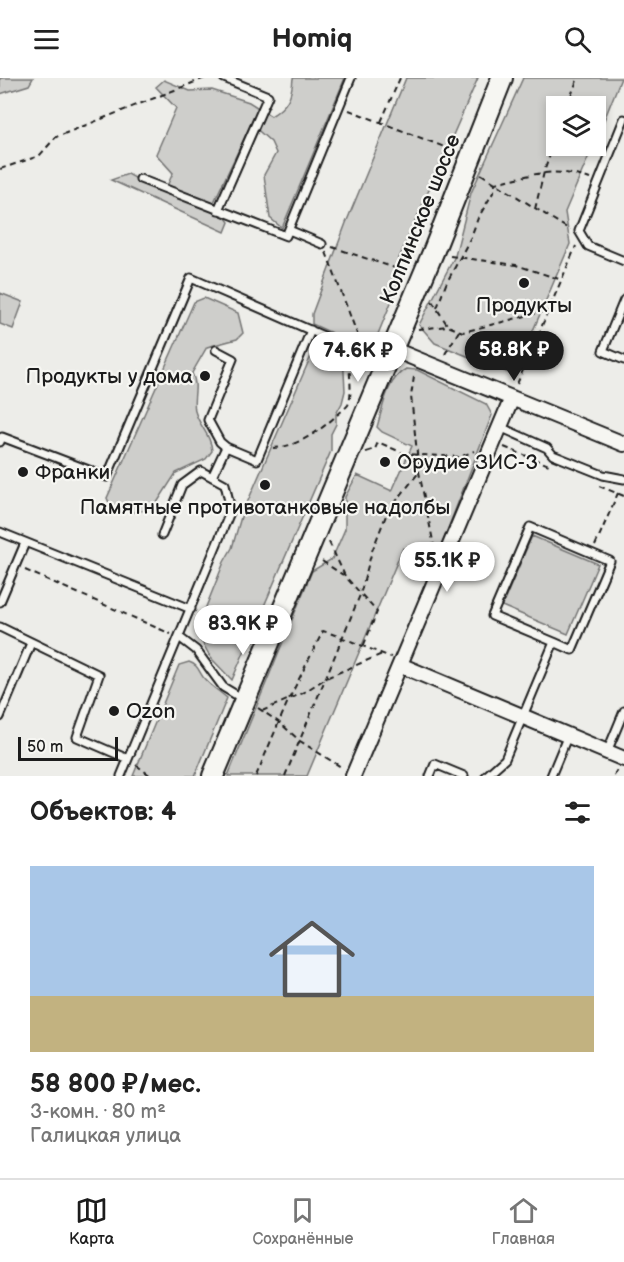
<!DOCTYPE html>
<html lang="ru">
<head>
<meta charset="utf-8">
<style>
	body { margin:0; font-family:"Balsamiq Sans",sans-serif; background:#f2f2f2; color:#222; height:100vh; display:flex; flex-direction:column; font-size:22px; white-space:nowrap }
	* { box-sizing:border-box; margin:0 }
	p { font-size:20px; color:#767676 }
	.icon { flex:none; width:33px; height:33px; fill:none; stroke:currentColor; stroke-width:2; stroke-linecap:round; stroke-linejoin:round }
	.map { position:relative; height:698px; overflow:hidden }
	.panel { display:flex; flex-direction:column; background:#fff; flex:1 }
	.panel>* { flex:none }
	.tools { position:absolute; left:546px; top:18px; display:grid; gap:12px }
	.tools a { display:grid; place-items:center; width:60px; height:60px; border-radius:0px; background:#fff; box-shadow:0 3px 9px #0003; font-size:30px }
	.scale { position:absolute; left:18px; bottom:15px; width:100px; box-sizing:border-box; padding-left:6px; border:3px solid #1c1c1c; border-top:0; font-size:16px; line-height:21px; white-space:nowrap; color:#1c1c1c; -webkit-text-stroke:4px #f6f6f2; paint-order:stroke }
	.price { position:absolute; translate:-50% -51px; padding:0 14px; border-radius:21px; background:#fff; color:#222; font-size:20px; line-height:39px; filter:drop-shadow(0 2px 3px #0008) }
	.price::after { content:''; position:absolute; left:50%; top:36px; width:18px; height:14px; margin-left:-9px; background:inherit; clip-path:polygon(0 0,100% 0,50% 100%) }
	.price.selected { background:#1c1c1c; color:#fff }
	ul { padding:0; list-style:none }
	li { display:grid; align-content:center; gap:12px; height:318px; padding:0 30px }
	li span { display:grid; place-items:center; height:186px; border-radius:0px; color:#555 }
	li>.icon { margin-inline-start:auto }
	span .icon { width:108px; height:108px; fill:#fffc; stroke-width:1 }
	li b { font-size:26px }
	h2 { display:flex; justify-content:space-between; align-items:center; height:72px; padding:0 30px; font-size:26px }
	header { display:flex; justify-content:space-between; align-items:center; height:78px; padding:0 30px; background:#fff; font-size:27px; font-weight:800 }
	.menu { display:flex; justify-content:space-around; align-items:center; height:84px; border-top:2px solid #e0e0e0; background:#fff; font-size:16px; color:#767676 }
	.menu a { display:grid; justify-items:center; gap:3px }
	.menu .selected { color:#1c1c1c }
	.map>svg:first-child { display:block }
	.green { fill:#cececb; stroke:#757574; stroke-width:1.5 }
	.lines { fill:none; stroke-linecap:round; stroke-linejoin:round }
	.lane-casing { stroke:#1c1c1c; stroke-width:11 }
	.street-casing { stroke:#1c1c1c; stroke-width:18 }
	.secondary-casing { stroke:#1c1c1c; stroke-width:24 }
	.path { stroke:#1c1c1c; stroke-width:2; stroke-dasharray:6 4.5; stroke-linecap:butt }
	.lane { stroke:#f6f6f2; stroke-width:7 }
	.street { stroke:#f6f6f2; stroke-width:14 }
	.secondary { stroke:#f6f6f2; stroke-width:20 }
	.poi-dot { fill:#1c1c1c; stroke:#f6f6f2; stroke-width:2 }
	.labels { text-anchor:middle; stroke-width:4.5; stroke-linejoin:round; paint-order:stroke }
	.street-label { font-size:21px; fill:#1c1c1c; stroke:#f6f6f2 }
	.poi-label { font-size:21px; fill:#1c1c1c; stroke:#f6f6f2; text-anchor:start }
</style>
</head>
<body>
<header><svg class="icon" aria-label="menu" viewBox="0 0 24 24"><path d="M4 6h16M4 12h16M4 18h16"/></svg>Homiq<svg class="icon" aria-label="search" viewBox="0 0 24 24"><circle cx="10" cy="10" r="6"/><path d="M15 15l6 6"/></svg></header>
<div class="map">
<svg width="624" height="698" viewBox="0 0 624 698">
	<rect width="100%" height="100%" fill="#edede9"/>
	<filter id="ink" filterUnits="userSpaceOnUse"><feTurbulence type="fractalNoise" baseFrequency=".0167" numOctaves="2"/><feDisplacementMap in="SourceGraphic" scale="12" xChannelSelector="R" yChannelSelector="G"/><feConvolveMatrix kernelMatrix="1 2 1 2 8 2 1 2 1" color-interpolation-filters="sRGB"/></filter>
	<g filter="url(#ink)">
		<path class="green" d="M0,0H33L29,7L0,16Z
			M293,0H345L282,150L270,140L264,97L276,75L271,64L251,46L214,124L229,144L225,154L111,102L128,96L158,113L167,108L173,95L156,76L176,30L156,9L164,2L190,13L212,12L249,24L271,38C287,28 292,19 293,0Z
			M406,0H478L393,194V201L399,205L378,256L367,261L357,258L349,263L312,246V236L346,145Z
			M523,0H621L596,62V28H556V68H593L565,134L570,166L514,297L435,265L419,247L455,178L471,115Z
			M0,215L23,224L13,251L0,246Z
			M204,220L238,235L243,255L237,261L207,269L192,295C199,310 192,318 195,333C199,348 211,357 212,373L206,381L176,395L153,431L134,434L111,429L107,420L194,224Z
			M317,269H329L343,276L345,313L342,325L336,336V346L331,356V373L232,602L211,580L201,562L202,539L224,484L232,470L241,439L311,278Z
			M406,291L417,292L486,326L492,337L435,484L403,470L307,698H228L312,493L332,481L345,451V419L357,397L392,413L412,368L382,354L377,349C383,329 387,301 406,291Z
			M532,458L598,486L568,556L502,528Z
			M189,584C198,587 198,592 203,599C209,607 219,613 227,620L195,698H133L179,587Z"/>
		<g class="lines">
			<defs>
				<path id="lane" d="M624,41L579,153L588,168L624,183
					M140,101L286,158L351,0
					M218,132L268,18L224,0
					M289,152L322,166
					M624,222L603,273L624,282
					M216,272L233,281L208,342L220,364L226,369L257,382L311,252
					M500,349L547,370L553,377L603,397L624,401
					M0,364L2,359L107,399L191,200L385,285
					M212,399L226,369
					M0,454L191,531
					M0,524L25,465
					M0,549L99,597L77,659L128,681
					M179,559L196,572L223,609L243,621
					M0,639L31,565
					M607,674L624,633
					M121,698L231,432L225,406L201,393L182,407L162,457
					M430,698L435,686L464,698
					M486,698L505,681L554,564L492,538L530,449L610,483L572,572L554,564
					M551,698L568,657"/>
				<path id="street" d="M392,271L624,366
					M400,587L624,681
					M353,698L512,320"/>
				<path id="secondary" d="M213,698L434,172L502,0"/>
			</defs>
			<use href="#lane" class="lane-casing"/>
			<use href="#street" class="street-casing"/>
			<use href="#secondary" class="secondary-casing"/>
			<path class="path" d="M567,28L578,0
				M349,32L447,70
				M381,44L400,0
				M0,91L39,78L56,59L205,0
				M481,96L570,152
				M535,131L544,94L556,59
				M332,169L398,191
				M326,174L359,261
				M450,178L516,187L562,202
				M432,223L448,248
				M437,230L446,206L471,159L478,140L494,113L495,105C533,97 552,88 590,101
				M418,251L448,248L463,254L549,232
				M445,276L459,253
				M414,299L411,318L419,394L434,468
				M517,306L576,168
				M504,369L549,387
				M273,370C297,369 320,353 337,337C340,334 346,330 348,327C353,317 349,293 349,281
				M366,374L375,371L378,364L405,376L460,379L474,373
				M599,408L624,418
				M329,464L345,498L377,534L363,569
				M595,468L618,415
				M322,483L343,497
				M25,492L171,556
				M258,630L280,645L300,663L341,689
				M262,633L303,615L326,600L382,576
				M136,687L151,698
				M256,698L288,623L323,553C346,560 368,571 391,579
				M285,698L360,517L372,473L387,435L419,394
				M614,698L617,691"/>
			<use href="#lane" class="lane"/>
			<use href="#street" class="street"/>
			<use href="#secondary" class="secondary"/>
		</g>
	</g>
	<g class="poi-dot">
		<circle cx="524" cy="205" r="6"/>
		<circle cx="205" cy="298" r="6"/>
		<circle cx="385" cy="384" r="6"/>
		<circle cx="23" cy="394" r="6"/>
		<circle cx="265" cy="407" r="6"/>
		<circle cx="114" cy="633" r="6"/>
	</g>
	<g class="labels">
		<g class="street-label">
			<text transform="translate(420 141) rotate(-68)" y="7">Колпинское шоссе</text>
		</g>
		<g class="poi-label">
			<text x="524" y="234" text-anchor="middle">Продукты</text>
			<text x="193" y="305" text-anchor="end">Продукты у дома</text>
			<text x="397" y="391">Орудие ЗИС-3</text>
			<text x="35" y="401">Франки</text>
			<text x="265" y="436" text-anchor="middle">Памятные противотанковые надолбы</text>
			<text x="126" y="640">Ozon</text>
		</g>
	</g>
</svg>
<div class="tools">
<a><svg class="icon" aria-label="layers" viewBox="0 0 24 24"><path d="M12 4l9 5-9 5-9-5zM3 14l9 5 9-5"/></svg></a>
</div>
<div class="scale">50 m</div>
<b class="price selected" style="left:514px;top:304px">58.8K ₽</b>
<b class="price" style="left:358px;top:305px">74.6K ₽</b>
<b class="price" style="left:447px;top:515px">55.1K ₽</b>
<b class="price" style="left:243px;top:578px">83.9K ₽</b>
</div>
<section class="panel">
<h2>Объектов: 4<svg class="icon" aria-label="filters" viewBox="0 0 24 24"><path d="M4 7h16M4 17h16"/><circle cx="9" cy="7" r="2"/><circle cx="15" cy="17" r="2"/></svg></h2>
<ul>
<li><span style="background:linear-gradient(#a9c7e8 70%,#c2b280 0)"><svg class="icon" aria-label="home" viewBox="0 0 24 24"><path d="M3 11l9-7 9 7M6 9v11h12V9"/></svg></span><div><b>58 800 ₽/мес.</b><p>3-комн. · 80 m²</p><p>Галицкая улица</p></div></li>
</ul>
</section>
<nav class="menu">
<a class="selected"><svg class="icon" aria-label="map" viewBox="0 0 24 24"><path d="M3 6l6-2 6 2 6-2v14l-6 2-6-2-6 2zM9 4v14M15 6v14"/></svg>Карта</a>
<a><svg class="icon" aria-label="saved" viewBox="0 0 24 24"><path d="M7 4h10v16l-5-4-5 4z"/></svg>Сохранённые</a>
<a><svg class="icon" aria-label="home" viewBox="0 0 24 24"><path d="M3 11l9-7 9 7M6 9v11h12V9"/></svg>Главная</a>
</nav>
</body>
</html>
